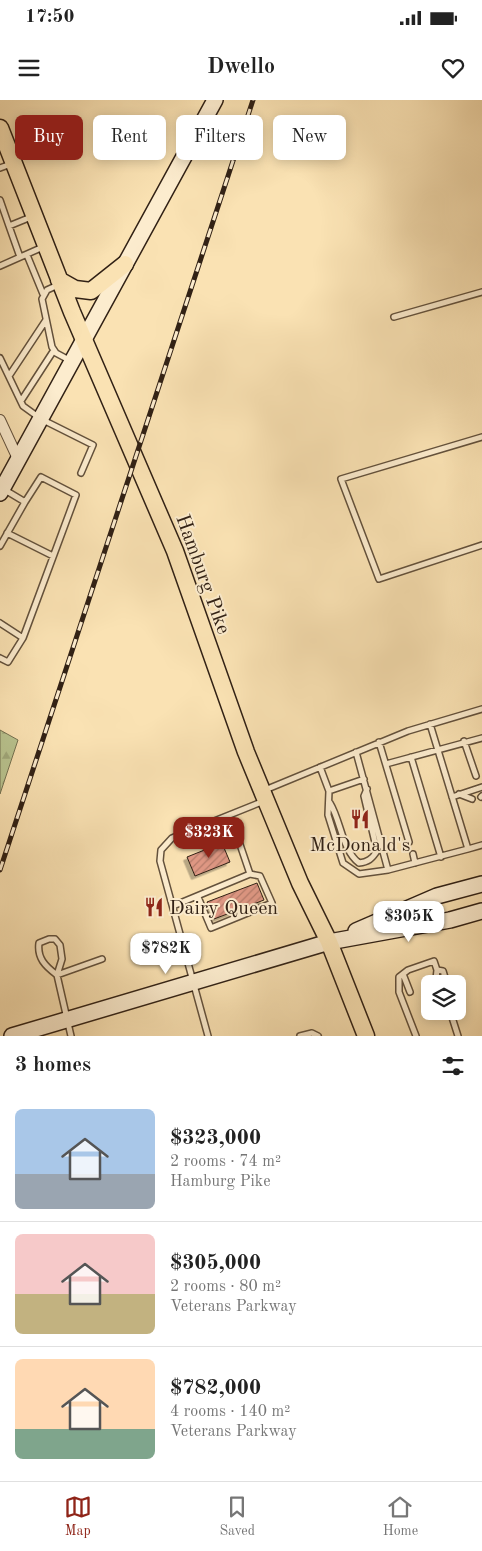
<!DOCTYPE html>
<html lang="en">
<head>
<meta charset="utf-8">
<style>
	body { margin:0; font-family:"Old Standard TT",serif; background:#f6f6f6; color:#222; height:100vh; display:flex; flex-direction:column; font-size:19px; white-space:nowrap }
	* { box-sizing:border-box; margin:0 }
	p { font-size:16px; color:#767676 }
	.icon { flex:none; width:28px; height:28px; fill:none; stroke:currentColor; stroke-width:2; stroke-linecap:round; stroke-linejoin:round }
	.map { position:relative; height:936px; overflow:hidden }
	.side { display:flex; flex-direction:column; background:#fff; flex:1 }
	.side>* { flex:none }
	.hud { position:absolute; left:15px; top:15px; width:452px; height:45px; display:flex; gap:10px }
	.buttons { position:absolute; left:421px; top:875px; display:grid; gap:10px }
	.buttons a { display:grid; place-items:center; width:45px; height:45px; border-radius:8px; background:#fff; box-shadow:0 2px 12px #0003; font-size:25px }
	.price { position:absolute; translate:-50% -42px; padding:0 11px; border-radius:10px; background:#fff; color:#222; font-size:16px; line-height:32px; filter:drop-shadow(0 1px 2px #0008) }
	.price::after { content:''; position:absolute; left:50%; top:30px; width:15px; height:11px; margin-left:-8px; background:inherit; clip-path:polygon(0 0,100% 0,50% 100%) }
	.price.selected { background:#8f2418; color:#fff }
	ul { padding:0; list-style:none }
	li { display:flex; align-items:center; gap:15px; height:125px; padding:0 15px }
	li+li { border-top:1px solid #e0e0e0 }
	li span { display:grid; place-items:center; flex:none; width:140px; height:100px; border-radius:8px; color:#555 }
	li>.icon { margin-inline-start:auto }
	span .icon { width:60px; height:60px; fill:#fffc; stroke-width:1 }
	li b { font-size:21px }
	h2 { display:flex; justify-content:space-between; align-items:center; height:60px; padding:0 15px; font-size:21px }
	.tag { padding:0 18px; border-radius:8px; background:#fff; box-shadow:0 2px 12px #0003; font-size:18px; line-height:45px }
	.tag.selected { background:#8f2418; color:#fff }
	.status { display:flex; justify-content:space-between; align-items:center; height:35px; padding:0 25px; background:#fff; direction:ltr }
	.status svg { height:14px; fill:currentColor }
	header { display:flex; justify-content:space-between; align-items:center; height:65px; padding:0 15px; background:#fff; font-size:22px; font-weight:700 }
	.dock { display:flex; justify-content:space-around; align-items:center; height:70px; border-top:1px solid #e0e0e0; background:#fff; font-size:14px; color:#767676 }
	.dock a { display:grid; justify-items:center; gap:2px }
	.dock .selected { color:#8f2418 }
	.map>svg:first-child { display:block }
	.forest { fill:url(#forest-firs); stroke:#757252 }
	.building { fill:url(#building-hatch); stroke:#312115; filter:url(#shadow) }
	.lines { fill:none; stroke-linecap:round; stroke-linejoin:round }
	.service-casing { stroke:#63513c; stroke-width:8 }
	.minor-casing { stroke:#63513c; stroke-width:12 }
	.secondary-casing { stroke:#312115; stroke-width:18 }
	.primary-casing { stroke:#312115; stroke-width:19 }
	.service { stroke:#fcecce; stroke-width:5 }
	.minor { stroke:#fcecce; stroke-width:10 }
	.secondary { stroke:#fcecce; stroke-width:15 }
	.primary { stroke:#fae2b3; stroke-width:16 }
	.rail-casing { stroke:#312115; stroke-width:5 }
	.rail { stroke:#fcecce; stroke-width:3; stroke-dasharray:9; stroke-linecap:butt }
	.labels { text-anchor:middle; stroke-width:4; stroke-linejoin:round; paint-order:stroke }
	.street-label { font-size:20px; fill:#312115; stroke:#fcecce }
	.poi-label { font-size:20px; fill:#312115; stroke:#fcecce }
</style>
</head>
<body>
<div class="status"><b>17:50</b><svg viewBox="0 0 49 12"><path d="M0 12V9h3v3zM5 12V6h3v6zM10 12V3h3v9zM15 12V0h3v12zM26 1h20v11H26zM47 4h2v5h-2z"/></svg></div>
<header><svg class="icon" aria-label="menu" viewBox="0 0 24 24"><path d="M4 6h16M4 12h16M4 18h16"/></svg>Dwello<svg class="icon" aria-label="heart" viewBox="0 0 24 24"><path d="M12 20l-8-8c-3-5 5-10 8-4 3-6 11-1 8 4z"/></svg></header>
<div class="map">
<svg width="482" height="936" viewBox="0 0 482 936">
	<defs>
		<pattern id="forest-firs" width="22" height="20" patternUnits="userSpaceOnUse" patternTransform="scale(1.25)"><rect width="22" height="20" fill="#b9c490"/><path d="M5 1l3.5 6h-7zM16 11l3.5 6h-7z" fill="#a0a87b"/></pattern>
		<pattern id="building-hatch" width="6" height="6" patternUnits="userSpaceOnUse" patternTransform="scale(1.25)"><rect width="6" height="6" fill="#de9783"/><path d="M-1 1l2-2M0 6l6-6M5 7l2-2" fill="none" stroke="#b57b6a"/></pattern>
		<filter id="shadow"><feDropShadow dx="-3.5" dy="3.5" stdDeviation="0" flood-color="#0004"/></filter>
	</defs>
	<rect width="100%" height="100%" fill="#fae2b3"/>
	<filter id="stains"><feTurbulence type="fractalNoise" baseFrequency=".004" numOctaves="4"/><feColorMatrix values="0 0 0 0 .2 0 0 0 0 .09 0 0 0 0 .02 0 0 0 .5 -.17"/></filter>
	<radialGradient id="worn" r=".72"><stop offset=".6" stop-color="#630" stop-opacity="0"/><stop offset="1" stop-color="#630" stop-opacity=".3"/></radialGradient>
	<path class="forest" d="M0,630L18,640L0,694Z"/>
	<path class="building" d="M222,743L230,762L195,776L187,757Z
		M257,783L264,800L214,819L207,802Z"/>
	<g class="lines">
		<defs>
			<path id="service" d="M0,68L11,64
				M0,100L9,126L31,117
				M9,126L20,157
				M27,155L43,194
				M0,166L43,147
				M58,185L47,190L42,199L52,247L56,253L69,260
				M394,217L482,192
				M0,258L23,306L41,319L93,345L81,373
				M9,276L46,220
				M21,301L54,250
				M482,337L341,379L379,479L482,445
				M7,433L53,456
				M0,446L25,402L5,390
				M0,523L23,538L8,562L0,558
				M23,538L76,395L41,377L25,402
				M464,641L476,676
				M379,642L409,742
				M411,657L441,757
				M386,664L482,638
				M320,667L329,691L328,715L343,763L359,774L388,770L356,652
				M265,690L408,631L482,609
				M329,691L364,679
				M459,694L472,699
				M452,697L482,687
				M481,697L482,696
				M330,703C341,721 342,750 359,763C368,762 372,759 377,751L364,696L367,689
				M468,749L482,745
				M413,754L415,763
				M388,770L468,749L430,624
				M198,797L211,828L272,803L260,776L250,774
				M173,806L250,774L230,715
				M437,870L443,871L447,884
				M403,874L410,892
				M57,875C45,866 37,858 39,843L49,839H55L60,845L62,859L57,875L71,936
				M57,875L102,859
				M450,911L458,936
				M208,936L160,761L161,750L172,738L264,701
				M300,936L312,933L318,936
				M416,936L399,892V877L408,870L434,861L437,870L436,879L442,884"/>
			<path id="minor" d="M0,320L19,361"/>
			<path id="secondary" d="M0,393L215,0
				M356,831L437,796L482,784
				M12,936L329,842L450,820L482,811"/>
			<path id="primary" d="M0,28L72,212L175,451L246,652L300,783L329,842L366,936
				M59,180L75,189L91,191L125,164"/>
		</defs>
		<use href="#service" class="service-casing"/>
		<use href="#minor" class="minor-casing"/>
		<use href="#secondary" class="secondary-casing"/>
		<use href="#primary" class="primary-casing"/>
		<use href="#service" class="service"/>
		<use href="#minor" class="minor"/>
		<use href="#secondary" class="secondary"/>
		<use href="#primary" class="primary"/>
		<defs>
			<path id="rail" d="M0,770L253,0"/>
		</defs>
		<use href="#rail" class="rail-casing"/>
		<use href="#rail" class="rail"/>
	</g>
	<defs>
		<symbol id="restaurant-bare" viewBox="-9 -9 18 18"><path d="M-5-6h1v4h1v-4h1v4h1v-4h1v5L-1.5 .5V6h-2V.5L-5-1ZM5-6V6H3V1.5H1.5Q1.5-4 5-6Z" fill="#8f2418" stroke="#fcecce" stroke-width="2.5" paint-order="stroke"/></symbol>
	</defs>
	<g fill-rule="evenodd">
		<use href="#restaurant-bare" x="346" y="705" width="28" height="28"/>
		<use href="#restaurant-bare" x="140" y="793" width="28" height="28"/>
	</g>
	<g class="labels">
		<g class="street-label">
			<text transform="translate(204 474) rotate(70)" y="7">Hamburg Pike</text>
		</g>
		<g class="poi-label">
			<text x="360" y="751">McDonald's</text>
			<text x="169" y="814" text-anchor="start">Dairy Queen</text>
		</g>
	</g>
	<rect width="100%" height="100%" filter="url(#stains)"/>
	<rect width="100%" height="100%" fill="url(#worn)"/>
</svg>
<div class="buttons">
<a><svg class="icon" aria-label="layers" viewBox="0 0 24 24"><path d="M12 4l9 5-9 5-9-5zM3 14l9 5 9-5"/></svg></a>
</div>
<b class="price selected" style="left:209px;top:759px">$323K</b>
<b class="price" style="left:409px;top:843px">$305K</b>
<b class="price" style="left:166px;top:875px">$782K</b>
<div class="hud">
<a class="tag selected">Buy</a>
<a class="tag">Rent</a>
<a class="tag">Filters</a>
<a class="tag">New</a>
</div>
</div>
<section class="side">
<h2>3 homes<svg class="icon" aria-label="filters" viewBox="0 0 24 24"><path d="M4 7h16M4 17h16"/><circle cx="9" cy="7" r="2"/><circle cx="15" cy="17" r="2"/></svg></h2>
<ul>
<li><span style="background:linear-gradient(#a9c7e8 65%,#9aa5b1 0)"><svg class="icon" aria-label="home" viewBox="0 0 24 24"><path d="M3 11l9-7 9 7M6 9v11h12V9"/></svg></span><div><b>$323,000</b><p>2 rooms · 74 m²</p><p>Hamburg Pike</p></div></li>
<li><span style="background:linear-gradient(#f6c9c9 60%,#c2b280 0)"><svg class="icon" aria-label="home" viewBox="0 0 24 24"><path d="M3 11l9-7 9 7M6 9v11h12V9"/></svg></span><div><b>$305,000</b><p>2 rooms · 80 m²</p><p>Veterans Parkway</p></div></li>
<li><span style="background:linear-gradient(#ffd9b3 70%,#7fa58c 0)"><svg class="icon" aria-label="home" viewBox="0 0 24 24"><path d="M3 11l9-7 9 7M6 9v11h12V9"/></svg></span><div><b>$782,000</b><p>4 rooms · 140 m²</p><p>Veterans Parkway</p></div></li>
</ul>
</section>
<nav class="dock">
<a class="selected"><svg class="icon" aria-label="map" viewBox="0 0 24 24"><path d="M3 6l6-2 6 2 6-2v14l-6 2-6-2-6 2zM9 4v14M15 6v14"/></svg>Map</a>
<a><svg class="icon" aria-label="saved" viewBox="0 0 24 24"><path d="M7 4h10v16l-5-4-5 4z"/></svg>Saved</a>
<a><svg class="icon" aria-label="home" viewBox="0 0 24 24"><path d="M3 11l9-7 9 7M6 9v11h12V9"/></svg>Home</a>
</nav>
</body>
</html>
